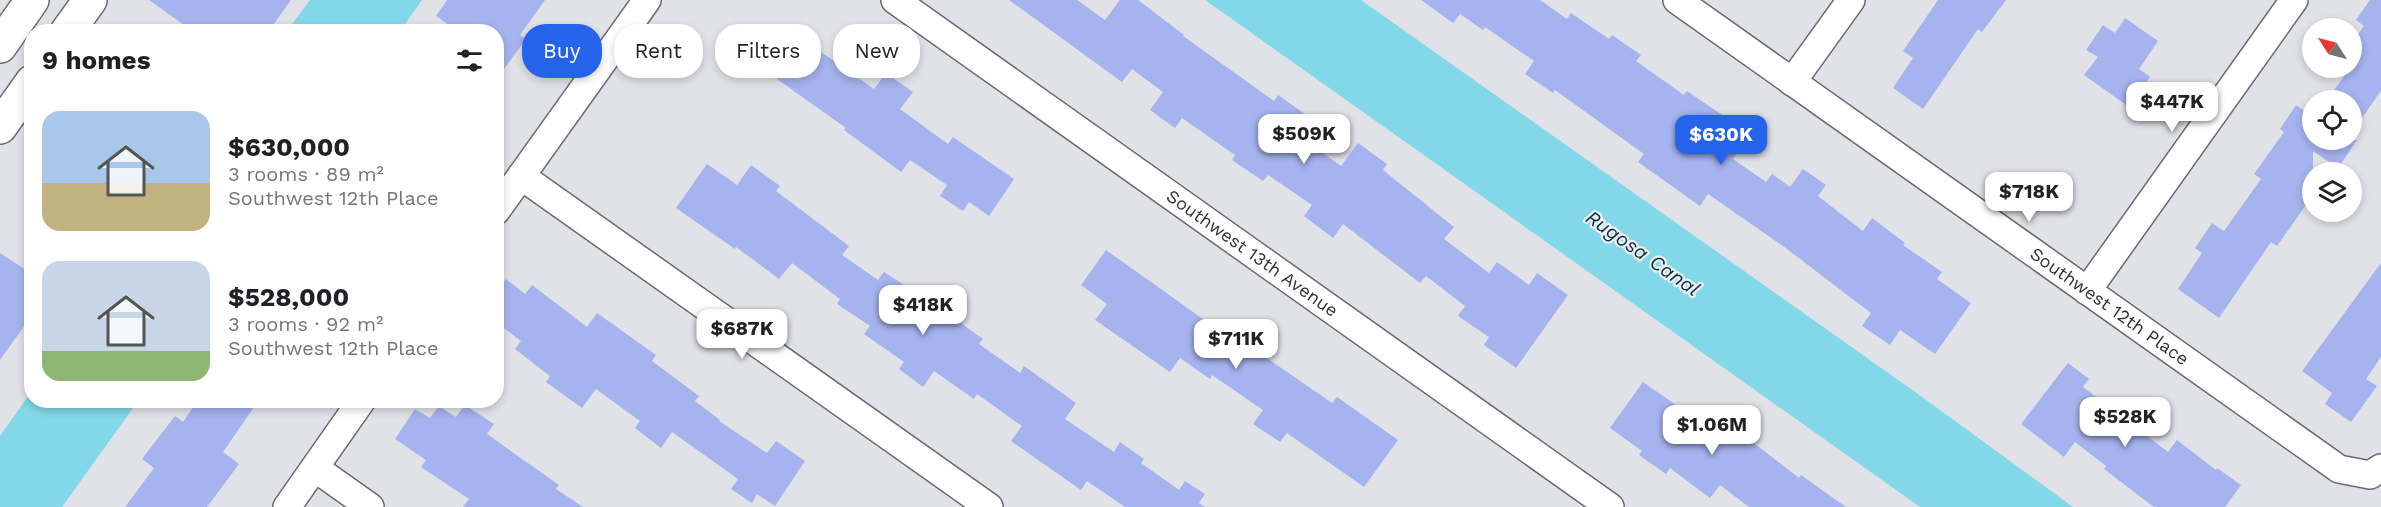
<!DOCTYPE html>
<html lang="en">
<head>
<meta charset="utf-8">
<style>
	body { margin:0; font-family:"Work Sans",sans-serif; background:#f6f6f6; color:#202124; height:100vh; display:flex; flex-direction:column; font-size:22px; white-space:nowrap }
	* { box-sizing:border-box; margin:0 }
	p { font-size:20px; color:#757577 }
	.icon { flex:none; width:33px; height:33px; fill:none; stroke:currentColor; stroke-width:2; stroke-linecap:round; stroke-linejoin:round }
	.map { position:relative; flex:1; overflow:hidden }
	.panel { position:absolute; left:24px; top:24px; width:480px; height:384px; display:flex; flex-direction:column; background:#fff; border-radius:24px; box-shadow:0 3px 9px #0003 }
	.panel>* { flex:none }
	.guide { position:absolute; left:522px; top:24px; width:570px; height:54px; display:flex; gap:12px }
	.needle { width:39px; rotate:306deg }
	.tools { position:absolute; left:2302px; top:18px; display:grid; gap:12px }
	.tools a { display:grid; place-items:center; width:60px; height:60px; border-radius:50%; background:#fff; box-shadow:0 3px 9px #0003; font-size:30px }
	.price { position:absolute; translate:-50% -51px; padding:0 14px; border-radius:12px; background:#fff; color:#222; font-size:20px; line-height:39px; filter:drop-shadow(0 2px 3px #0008) }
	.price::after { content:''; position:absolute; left:50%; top:36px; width:18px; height:14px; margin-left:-9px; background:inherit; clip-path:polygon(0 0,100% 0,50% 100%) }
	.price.active { background:#2563eb; color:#fff }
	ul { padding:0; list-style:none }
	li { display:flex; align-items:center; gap:18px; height:150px; padding:0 18px }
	li span { display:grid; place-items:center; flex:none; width:168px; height:120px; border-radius:18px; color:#555 }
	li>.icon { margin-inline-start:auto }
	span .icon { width:72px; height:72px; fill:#fffc; stroke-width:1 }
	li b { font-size:26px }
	h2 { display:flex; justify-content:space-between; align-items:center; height:72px; padding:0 18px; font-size:26px }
	.pill { padding:0 21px; border-radius:24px; background:#fff; box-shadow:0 3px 9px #0003; font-size:21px; line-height:54px }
	.pill.active { background:#2563eb; color:#fff }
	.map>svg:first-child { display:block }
	.water { fill:#82d8e8 }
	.building { fill:#a5b3ee }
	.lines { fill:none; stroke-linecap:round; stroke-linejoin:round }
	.minor-casing { stroke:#696a70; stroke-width:30 }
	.tertiary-casing { stroke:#696a70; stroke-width:36 }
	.minor { stroke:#fff; stroke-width:27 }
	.tertiary { stroke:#fff; stroke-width:33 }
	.labels { text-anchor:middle; stroke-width:4.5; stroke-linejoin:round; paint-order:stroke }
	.street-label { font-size:18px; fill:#303133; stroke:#edeff5 }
	.water-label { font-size:20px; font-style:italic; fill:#07333a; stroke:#edeff5 }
</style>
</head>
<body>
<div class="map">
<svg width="2381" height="507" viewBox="0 0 2381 507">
	<rect width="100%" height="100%" fill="#e0e2e8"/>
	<path class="water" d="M310,0H422L400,31H287Z
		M1205,0H1361L1918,394L2073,507H1920Z
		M31,392L32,400L138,401L62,507H0V436Z"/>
	<path class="building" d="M149,0H291L268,32H194Z
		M447,0H545L520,35L526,39L496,80V32H459L436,16Z
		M1009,0H1077L1105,20L1120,0H1138L1184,35L1183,36L1274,101L1278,95L1308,116L1296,134L1341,166L1358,143L1387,164L1383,170L1454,227L1444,239L1489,273L1497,262L1529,285L1537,273L1568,295L1516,368L1484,345L1489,337L1458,316L1465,306L1426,276L1420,283L1343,224L1333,238L1304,216L1312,205L1268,175L1263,181L1232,160L1235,155L1182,118L1175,128L1150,110L1163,92L1132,69L1122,82Z
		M1421,0H1540L1567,19L1571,13L1609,39L1612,35L1641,55L1636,61L1684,95L1687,91L1750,134L1733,159L1766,182L1772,174L1790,187L1803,169L1826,185L1818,196L1863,231L1872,218L1905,243L1903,245L1942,272L1937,279L1971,303L1935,354L1900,330L1890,345L1862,326L1871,313L1783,246L1708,194L1700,206L1638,162L1644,154L1555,90L1553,93L1525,74L1534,61L1485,27L1483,30L1460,14L1453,23Z
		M1938,0H2006L1982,32L1978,29L1923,109L1893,88L1913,58L1903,51Z
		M2370,0H2381V91L2352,132V100H2327L2350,68H2352V43L2364,26L2356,20Z
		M2125,18L2158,41L2139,69L2150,77L2129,107L2084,75L2098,57L2086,50L2103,25L2115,33Z
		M804,40L874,89L886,73L913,92L900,109L948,144L953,137L1014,179L989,216L969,202L963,211L940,196L947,185L910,160L901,172L844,130L846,128L777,79Z
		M2296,105L2313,117V140H2357L2338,168L2313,151V195L2277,246L2271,242L2219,318L2178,289L2202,253L2195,248L2212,223L2224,231L2261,179L2254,174L2284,132L2280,129Z
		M707,164L737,185L751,165L780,186L776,191L849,246L842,255L878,280L884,272L904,285L898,294L934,320L941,309L983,339L979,344L1020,373L1024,366L1076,403L1065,419L1114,452L1120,442L1144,459L1141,463L1179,490L1185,481L1205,494L1199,503L1205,507H1125L1087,481L1081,490L1011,441L1022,426L977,394L974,399L934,371L923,387L899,369L904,362L864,334L870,326L837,304L840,299L792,263L779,279L736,247L735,249L676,208Z
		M1106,250L1255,356L1258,352L1332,403L1337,397L1398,440L1364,487L1287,433L1280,442L1253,424L1263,410L1212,375L1210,379L1180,358L1170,372L1095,320L1107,304L1081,285Z
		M0,253L32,274V315L0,360Z
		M2381,263V357L2366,379L2377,386L2351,422L2325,404L2332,393L2302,371Z
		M506,279L525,294L532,285L587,327L597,313L656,355L652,361L699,396L695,401L720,420L719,421L767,453L776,441L805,461L775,506L757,494L752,503L731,489L738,479L672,432L661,448L635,428L640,421L596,389L582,408L546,382L550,376L515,349L521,341L496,322V291Z
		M2068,363L2089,379L2083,387L2168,452L2177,440L2216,470L2217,468L2241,485L2225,507H2154L2104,469L2106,466L2075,442L2064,457L2021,424Z
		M1643,382L1719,435L1728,423L1799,478L1801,475L1846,507H1749L1720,485L1710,498L1670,468L1666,474L1639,455L1642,451L1610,428Z
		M198,400H259L223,452L239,464L207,507H125L154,468L142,459L175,416L183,422Z
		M465,405L494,424L487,434L559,485L556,489L583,507H463L469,499L421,467L426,460L395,439L415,409L430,418L439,406L456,417Z"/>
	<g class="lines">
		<defs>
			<g id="minor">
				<path id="s1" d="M895,0L1610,507"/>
				<path id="s2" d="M1677,0L2339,469L2370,475L2381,468"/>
				<path d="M1792,82L1851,0"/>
				<path d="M521,176L989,507"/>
				<path d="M496,211L647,0"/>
				<path d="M2087,291L2294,0"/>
				<path d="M315,468L370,507"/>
				<path d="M287,507L362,400"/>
			</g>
			<path id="tertiary" d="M67,32L90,0
				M0,46L32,0
				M0,127L32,82"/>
		</defs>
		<use href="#minor" class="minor-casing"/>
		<use href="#tertiary" class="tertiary-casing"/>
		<use href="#minor" class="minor"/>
		<use href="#tertiary" class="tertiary"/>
	</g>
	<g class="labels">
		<g class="street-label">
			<text dy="6" stroke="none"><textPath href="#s1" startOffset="438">Southwest 13th Avenue</textPath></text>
			<text dy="6" stroke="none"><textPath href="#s2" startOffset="530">Southwest 12th Place</textPath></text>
		</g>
		<g class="water-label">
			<text transform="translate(1643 253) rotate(35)" y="7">Rugosa Canal</text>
		</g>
	</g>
</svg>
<div class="tools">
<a><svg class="needle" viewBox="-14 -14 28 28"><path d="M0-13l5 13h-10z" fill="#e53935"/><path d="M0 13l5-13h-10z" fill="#757577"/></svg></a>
<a><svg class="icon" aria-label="locate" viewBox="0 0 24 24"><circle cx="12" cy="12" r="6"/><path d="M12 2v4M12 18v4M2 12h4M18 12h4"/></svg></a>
<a><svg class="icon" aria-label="layers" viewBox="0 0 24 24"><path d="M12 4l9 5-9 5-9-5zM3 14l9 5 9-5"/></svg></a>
</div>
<b class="price" style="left:2172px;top:133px">$447K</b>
<b class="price" style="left:1304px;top:165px">$509K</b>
<b class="price active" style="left:1721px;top:166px">$630K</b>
<b class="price" style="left:2029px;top:223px">$718K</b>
<b class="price" style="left:923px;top:336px">$418K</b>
<b class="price" style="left:742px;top:360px">$687K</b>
<b class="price" style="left:1236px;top:370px">$711K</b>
<b class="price" style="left:2125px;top:448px">$528K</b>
<b class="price" style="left:1712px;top:456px">$1.06M</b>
<div class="guide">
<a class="pill active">Buy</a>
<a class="pill">Rent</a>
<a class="pill">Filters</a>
<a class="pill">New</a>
</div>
<section class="panel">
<h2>9 homes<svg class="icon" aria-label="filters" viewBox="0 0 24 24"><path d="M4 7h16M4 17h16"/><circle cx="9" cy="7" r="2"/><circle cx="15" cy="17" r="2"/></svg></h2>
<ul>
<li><span style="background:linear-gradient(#a9c7e8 60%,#c2b280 0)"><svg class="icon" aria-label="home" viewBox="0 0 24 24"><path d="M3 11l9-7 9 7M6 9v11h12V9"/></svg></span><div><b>$630,000</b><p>3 rooms · 89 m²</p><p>Southwest 12th Place</p></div></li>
<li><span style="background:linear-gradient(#c9d6e8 75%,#8fb573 0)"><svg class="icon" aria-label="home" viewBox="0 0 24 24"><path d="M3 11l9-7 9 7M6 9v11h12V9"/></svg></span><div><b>$528,000</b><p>3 rooms · 92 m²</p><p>Southwest 12th Place</p></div></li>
</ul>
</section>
</div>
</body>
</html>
